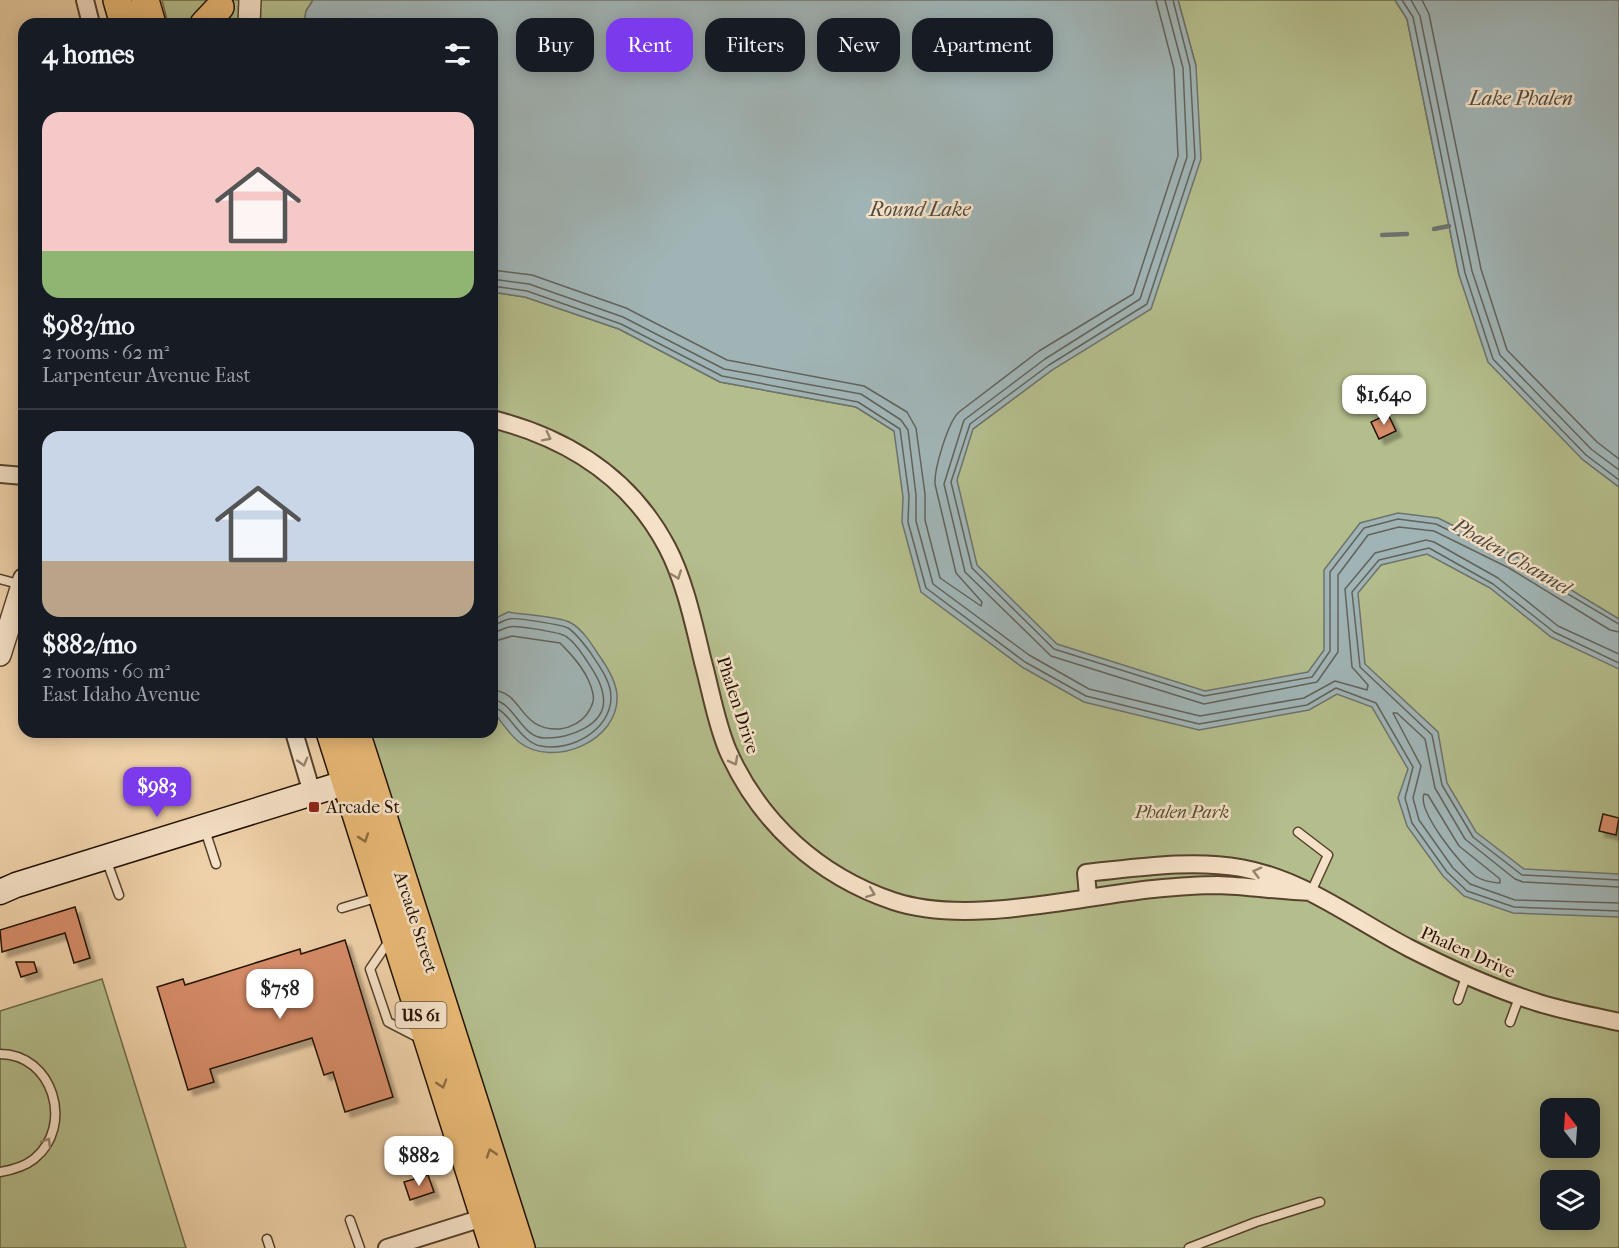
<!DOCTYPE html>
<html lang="en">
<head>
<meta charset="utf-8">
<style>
	body { margin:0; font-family:"IM FELL French Canon",serif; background:#242831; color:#f1f3f6; height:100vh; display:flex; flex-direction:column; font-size:22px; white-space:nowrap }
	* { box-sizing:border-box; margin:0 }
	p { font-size:20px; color:#9ea1a6 }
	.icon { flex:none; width:33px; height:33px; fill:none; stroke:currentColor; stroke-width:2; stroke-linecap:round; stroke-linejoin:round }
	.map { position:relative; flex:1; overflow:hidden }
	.side { position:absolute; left:18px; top:18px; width:480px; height:720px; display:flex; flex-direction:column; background:#171b24; border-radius:18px; box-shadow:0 3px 15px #0003 }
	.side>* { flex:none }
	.guide { position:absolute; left:516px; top:18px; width:570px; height:54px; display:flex; gap:12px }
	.needle { width:39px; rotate:343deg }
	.controls { position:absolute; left:1540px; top:1098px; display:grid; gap:12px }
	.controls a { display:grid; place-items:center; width:60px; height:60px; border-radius:12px; background:#171b24; box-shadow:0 3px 15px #0003; font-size:30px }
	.price { position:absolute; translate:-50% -51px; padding:0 14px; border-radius:12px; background:#fff; color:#222; font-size:20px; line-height:39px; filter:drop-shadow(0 2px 3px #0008) }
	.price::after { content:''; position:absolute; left:50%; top:36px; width:18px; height:14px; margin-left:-9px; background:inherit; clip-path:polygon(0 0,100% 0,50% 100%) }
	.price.current { background:#7c3aed; color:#fff }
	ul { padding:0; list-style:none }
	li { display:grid; align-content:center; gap:12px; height:318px; padding:0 24px }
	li+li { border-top:2px solid #363941 }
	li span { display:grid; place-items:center; height:186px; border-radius:18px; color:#555 }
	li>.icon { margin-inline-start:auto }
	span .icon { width:108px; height:108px; fill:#fffc; stroke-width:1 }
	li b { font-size:26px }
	h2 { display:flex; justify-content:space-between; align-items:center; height:72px; padding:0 24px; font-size:26px }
	.tag { padding:0 21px; border-radius:18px; background:#171b24; box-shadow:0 3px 15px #0003; font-size:21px; line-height:54px }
	.tag.current { background:#7c3aed; color:#fff }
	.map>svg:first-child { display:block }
	.green { fill:#b4bd8c; stroke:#6c6847; stroke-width:1.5; fill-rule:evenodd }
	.water { fill:#a0b4b5; stroke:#6e736d; stroke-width:1.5 }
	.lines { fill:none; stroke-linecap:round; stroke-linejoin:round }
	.shore { stroke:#62635c; stroke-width:1.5 }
	.stream { stroke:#6e736d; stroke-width:4.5 }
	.building { fill:#d68c67; stroke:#231202; stroke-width:1.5; filter:url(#shadow) }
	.service-casing { stroke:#56422c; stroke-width:11 }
	.minor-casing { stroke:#56422c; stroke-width:20 }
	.tertiary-casing { stroke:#56422c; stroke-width:24 }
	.secondary-casing { stroke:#231202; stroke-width:27 }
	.primary-casing { stroke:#231202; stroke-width:30 }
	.service { stroke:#f5e1c7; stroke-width:8 }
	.minor { stroke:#f5e1c7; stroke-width:16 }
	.tertiary { stroke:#f5e1c7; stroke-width:21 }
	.secondary { stroke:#f5e1c7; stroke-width:24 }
	.primary { stroke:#e8b874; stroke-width:27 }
	.oneway { stroke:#96846e }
	.oneway2 { stroke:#8f6d41 }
	.poi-dot { fill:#8f2418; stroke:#f5e1c7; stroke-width:2 }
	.labels { text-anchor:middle; stroke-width:5; stroke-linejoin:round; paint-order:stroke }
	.shield { fill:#f5e1c7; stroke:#62503d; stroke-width:1.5 }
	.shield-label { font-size:16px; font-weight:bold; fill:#231202 }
	.street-label { font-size:18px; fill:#231202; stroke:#f5e1c7 }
	.poi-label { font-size:18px; fill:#231202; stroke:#f5e1c7; text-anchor:start }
	.park-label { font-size:18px; font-style:italic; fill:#564e32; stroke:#f5e1c7 }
	.water-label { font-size:20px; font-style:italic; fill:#4f4b41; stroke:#f5e1c7 }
</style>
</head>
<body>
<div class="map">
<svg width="1619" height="1248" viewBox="0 0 1619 1248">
	<defs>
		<filter id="shadow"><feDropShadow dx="5.5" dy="5.5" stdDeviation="1.5" flood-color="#0004"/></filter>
	</defs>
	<rect width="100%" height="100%" fill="#efd1a9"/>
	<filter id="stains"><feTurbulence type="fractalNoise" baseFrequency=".00333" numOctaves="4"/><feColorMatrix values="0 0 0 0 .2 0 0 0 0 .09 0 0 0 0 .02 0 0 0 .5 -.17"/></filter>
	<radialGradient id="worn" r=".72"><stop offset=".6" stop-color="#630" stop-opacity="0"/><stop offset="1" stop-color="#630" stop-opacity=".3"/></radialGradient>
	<path class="green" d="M162,0H313L306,11L304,24H168Z
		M1178,0H1395L1407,19L1459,275L1582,459L1619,487V1248H531L369,732H492V292L525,297L619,329L720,382L856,407L894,431L973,429L1052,370L1196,66ZM1551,1108H1590V1148H1551ZM1551,1180H1590V1220H1551Z
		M102,979L186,1248H0V1011Z"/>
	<path class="water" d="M313,0H1178L1196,66L1201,159L1151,309L1052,370L973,429L957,480L977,565L1057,644L1205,691L1308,672L1324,650V570L1360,523L1398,513L1438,518L1515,556L1619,619V669L1551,637L1490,588L1427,554L1381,565L1358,593L1365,664L1438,732L1447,783L1476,832L1524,869L1619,874V917L1513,913L1464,896L1443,876L1407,826L1398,798L1408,769L1372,707L1337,694L1309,710L1199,730L1084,702L1022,667L921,592L902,522L903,497L894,431L856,407L720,382L619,329L525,297L492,292V24H304L306,11Z
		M1395,0H1619V487L1582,459L1488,362L1459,275L1407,19Z
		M508,612C523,615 559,616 571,623C582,629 591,643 598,654C606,665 616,681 617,695C620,741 553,769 519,742C509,734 500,720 492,710V620Z"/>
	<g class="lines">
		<path class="shore" d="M1165,0L1183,68L1187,157L1140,299L1045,359L964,420L944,484L965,572L1051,656L1204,704L1317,682L1338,652V575L1368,535L1399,527L1434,531L1509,568L1610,630L1619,632
			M1173,0L1190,67L1195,158L1147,304L1049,365L970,424L951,482L972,568L1054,649L1204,696L1312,677L1330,651V572L1364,528L1398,519L1436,524L1512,561L1619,624
			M1402,0L1413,17L1465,273L1493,359L1586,455L1619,480
			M1411,0L1420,16L1472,271L1500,355L1591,449L1619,470
			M1422,0L1429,14L1481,269L1507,350L1597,442L1619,459
			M492,270L532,275L626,308L727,360L864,386L907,412L916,428L925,494V520L940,578L981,606L982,602L956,573L935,484C934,469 948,422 959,412L1039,351L1133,294L1178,156L1174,69L1156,0
			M492,279L529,284L623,317L724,369L861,394L901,420L908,430L916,495V521L933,584L1029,655L1089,689L1200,716L1304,698L1335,681L1367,690L1368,685L1352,667L1345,589L1375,553L1426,540L1434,542L1498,578L1558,626L1619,654
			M492,286L527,291L621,324L722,376L858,402L900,429L909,496L908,522L926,588L1025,662L1086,696L1199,724L1307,705L1336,688L1376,703L1413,767L1405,798L1412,823L1447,872L1467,891L1514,907L1619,911
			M492,625C498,625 503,620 509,619C516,617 562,625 568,628C576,633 584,644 590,652C598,664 611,681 611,697C611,730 571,752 541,746C519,742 509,709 492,707
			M492,633C499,632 503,628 509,627C516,625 556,632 563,635C572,638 580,651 585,658C592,669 601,681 603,695C609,725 568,739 545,738C520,738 515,701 492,700
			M492,642L512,636L560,643C572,655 584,668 590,684C595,697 595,702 587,714C581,722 570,728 560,729C518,731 524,692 492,690
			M1619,663L1554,632L1493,584L1429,548L1379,560L1352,592L1360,667L1432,735L1442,785L1473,837L1522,875L1619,880
			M1424,794L1428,795L1459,846L1500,879V883C1492,883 1480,880 1474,875C1460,864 1417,811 1424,794Z
			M1619,887L1523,882L1515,879L1465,839L1435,788L1425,739L1397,713H1393L1421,766L1413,798L1419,820L1453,868L1470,884L1515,900L1619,903"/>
		<path class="stream" d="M1434,229L1449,226
			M1382,235L1407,234"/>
	</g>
	<path class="building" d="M1388,414L1396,431L1379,439L1371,422Z
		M1603,814L1619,818L1616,835L1599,831Z
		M75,907L90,958L74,963L65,933L2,952L0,930Z
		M345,940L393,1097L345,1112L333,1072L324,1075L312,1038L210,1069L214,1082L188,1090L157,987L183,979L185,985L300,949L301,954Z
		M16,962H34L37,972L21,977Z
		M428,1175L434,1192L410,1200L404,1182Z"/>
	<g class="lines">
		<defs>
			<path id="service" d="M0,579L22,585
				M204,827L216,864
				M1298,832L1328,855L1311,892
				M106,859L119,895
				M342,908L379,897
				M391,938L370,969L388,1022L421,1039
				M1458,1000L1467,974
				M1510,1022L1520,995
				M0,1054C53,1054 75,1126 34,1159C24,1167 12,1170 0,1172
				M350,1220L360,1248
				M267,1239L270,1248
				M1189,1248L1256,1222L1320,1202"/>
			<path id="minor" d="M85,0L91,24
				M492,419C567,438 630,477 667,547C685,581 694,625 703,662C711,691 716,723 728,751C760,823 819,876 893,901C967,926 1075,897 1153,889C1174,887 1197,885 1218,885C1249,886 1280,891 1311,892
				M0,474L24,476
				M294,732L312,793
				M1088,896L1086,873C1136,868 1191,859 1241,868C1303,879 1353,919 1409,948C1450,969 1495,989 1539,1003C1565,1011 1593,1016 1619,1022
				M387,1248L492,1215"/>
			<path id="tertiary" d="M249,24L250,0
				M0,655L24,579"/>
			<path id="secondary" d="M0,892L16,885L364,777"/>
			<path id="primary" d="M117,0L124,24
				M145,0L152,24
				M204,24L220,7
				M330,732L494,1248
				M356,732L521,1248"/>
		</defs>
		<use href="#service" class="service-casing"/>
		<use href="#minor" class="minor-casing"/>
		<use href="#tertiary" class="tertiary-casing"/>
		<use href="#secondary" class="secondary-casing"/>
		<use href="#primary" class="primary-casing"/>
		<use href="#service" class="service"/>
		<use href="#minor" class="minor"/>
		<use href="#tertiary" class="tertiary"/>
		<use href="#secondary" class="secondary"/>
		<use href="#primary" class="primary"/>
	</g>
	<defs><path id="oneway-chevron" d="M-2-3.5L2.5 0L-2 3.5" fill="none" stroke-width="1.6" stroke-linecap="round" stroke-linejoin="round" transform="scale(1.5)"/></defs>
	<g class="oneway">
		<use href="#oneway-chevron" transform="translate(547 437) rotate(27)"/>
		<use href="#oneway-chevron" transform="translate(677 575) rotate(70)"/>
		<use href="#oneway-chevron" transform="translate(734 761) rotate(62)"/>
		<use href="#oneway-chevron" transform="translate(303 762) rotate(74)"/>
		<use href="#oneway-chevron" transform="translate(1257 872) rotate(-165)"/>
		<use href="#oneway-chevron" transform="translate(871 893) rotate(21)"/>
		<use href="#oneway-chevron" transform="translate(47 1142) rotate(-59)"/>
	</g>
	<g class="oneway2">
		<use href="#oneway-chevron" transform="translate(364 838) rotate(71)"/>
		<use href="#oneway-chevron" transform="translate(442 1084) rotate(73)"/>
		<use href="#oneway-chevron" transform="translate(491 1153) rotate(-108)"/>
	</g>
	<rect class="poi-dot" x="308" y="801" width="12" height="12" rx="3"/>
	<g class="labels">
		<rect class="shield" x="395.5" y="1002" width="51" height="26" rx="4.5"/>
		<g class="shield-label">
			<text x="421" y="1021">US 61</text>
		</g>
		<g class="street-label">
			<text transform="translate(738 705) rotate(72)" y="6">Phalen Drive</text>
			<text transform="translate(416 922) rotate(72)" y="6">Arcade Street</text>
			<text transform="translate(1468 952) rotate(24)" y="6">Phalen Drive</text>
		</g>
		<g class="poi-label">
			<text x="326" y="813">Arcade St</text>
		</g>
		<g class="park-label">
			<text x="1182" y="818">Phalen Park</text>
		</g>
		<g class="water-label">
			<text x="1521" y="105">Lake Phalen</text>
			<text x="920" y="216">Round Lake</text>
			<text transform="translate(1512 556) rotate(30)" y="7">Phalen Channel</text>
		</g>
	</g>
	<rect width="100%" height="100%" filter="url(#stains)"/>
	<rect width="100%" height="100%" fill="url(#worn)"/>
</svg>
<div class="controls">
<a><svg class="needle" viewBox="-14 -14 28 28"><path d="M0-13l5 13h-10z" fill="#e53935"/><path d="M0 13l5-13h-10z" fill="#9ea1a6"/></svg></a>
<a><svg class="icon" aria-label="layers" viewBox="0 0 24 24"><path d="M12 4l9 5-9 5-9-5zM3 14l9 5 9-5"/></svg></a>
</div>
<b class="price" style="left:1384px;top:426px">$1,640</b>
<b class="price current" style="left:157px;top:818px">$983</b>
<b class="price" style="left:280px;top:1020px">$758</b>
<b class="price" style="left:419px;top:1187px">$882</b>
<div class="guide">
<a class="tag">Buy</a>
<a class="tag current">Rent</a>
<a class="tag">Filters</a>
<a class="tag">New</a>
<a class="tag">Apartment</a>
</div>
<section class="side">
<h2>4 homes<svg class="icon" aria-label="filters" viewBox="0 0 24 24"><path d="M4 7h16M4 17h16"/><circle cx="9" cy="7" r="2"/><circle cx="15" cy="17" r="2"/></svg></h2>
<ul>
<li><span style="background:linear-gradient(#f6c9c9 75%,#8fb573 0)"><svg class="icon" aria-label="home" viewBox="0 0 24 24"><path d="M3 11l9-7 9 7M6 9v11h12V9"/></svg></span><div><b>$983/mo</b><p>2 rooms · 62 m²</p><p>Larpenteur Avenue East</p></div></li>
<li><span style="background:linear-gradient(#c9d6e8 70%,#b9a48a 0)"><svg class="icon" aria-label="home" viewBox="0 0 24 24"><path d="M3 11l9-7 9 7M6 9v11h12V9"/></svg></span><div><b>$882/mo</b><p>2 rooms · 60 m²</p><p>East Idaho Avenue</p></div></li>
</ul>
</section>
</div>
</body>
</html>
